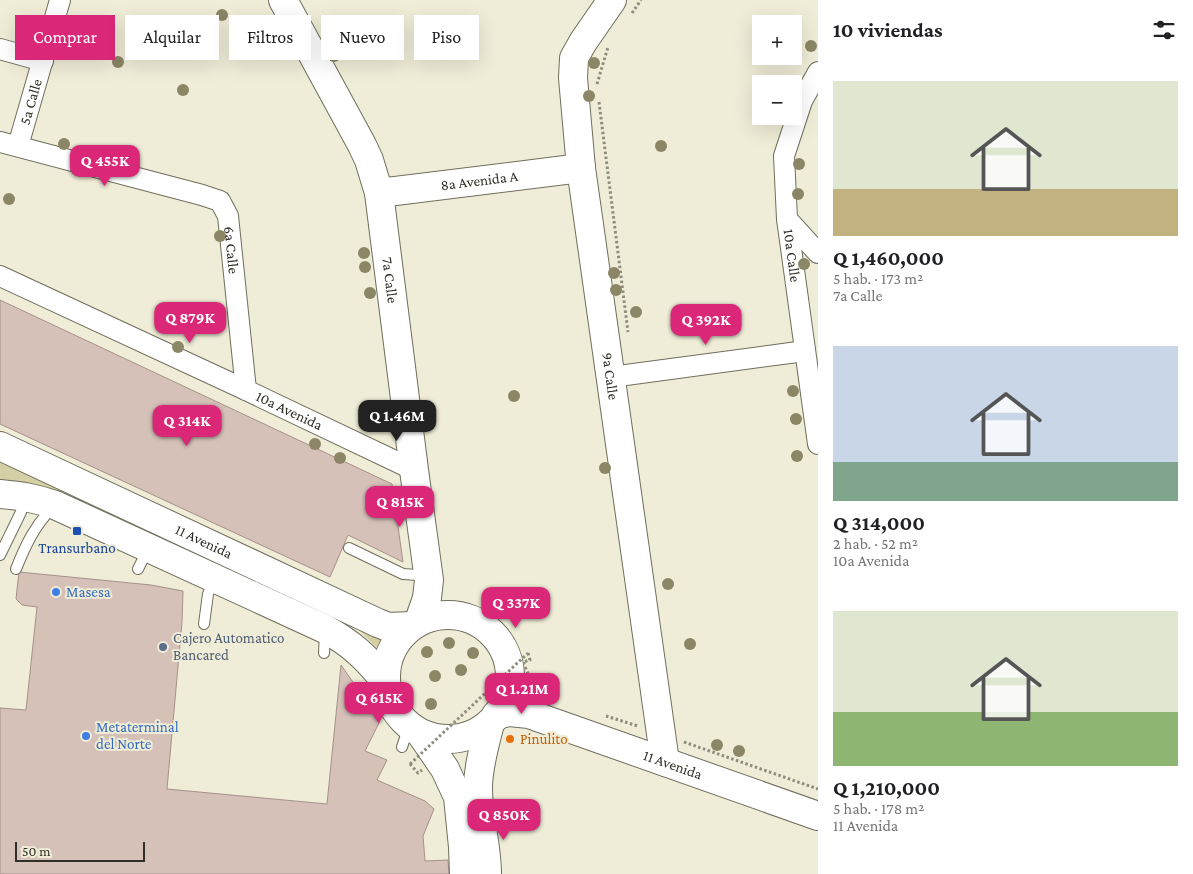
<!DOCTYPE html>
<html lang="es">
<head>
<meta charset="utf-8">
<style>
	body { margin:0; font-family:"Crimson Pro",serif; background:#f2f2f2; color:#202124; height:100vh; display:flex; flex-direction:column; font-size:19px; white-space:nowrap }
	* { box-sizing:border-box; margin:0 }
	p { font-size:16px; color:#757577 }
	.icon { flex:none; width:28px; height:28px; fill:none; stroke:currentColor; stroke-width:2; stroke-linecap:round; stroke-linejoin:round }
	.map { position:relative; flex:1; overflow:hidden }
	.panel { display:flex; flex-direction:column; background:#fff; width:375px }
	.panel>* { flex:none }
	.top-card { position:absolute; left:15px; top:15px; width:475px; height:45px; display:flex; gap:10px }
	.fabs { position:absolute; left:752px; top:15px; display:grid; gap:10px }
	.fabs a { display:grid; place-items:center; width:50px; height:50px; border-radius:0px; background:#fff; box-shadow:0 5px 20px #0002; font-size:25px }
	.scale { position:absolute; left:15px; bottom:12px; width:130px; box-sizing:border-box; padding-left:5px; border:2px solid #302f27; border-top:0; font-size:14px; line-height:18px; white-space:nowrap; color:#302f27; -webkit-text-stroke:4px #efecd7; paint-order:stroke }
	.price { position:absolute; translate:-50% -42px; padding:0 11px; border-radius:10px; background:#db2777; color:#fff; font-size:16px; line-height:32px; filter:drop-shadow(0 1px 2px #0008) }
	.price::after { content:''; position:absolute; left:50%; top:30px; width:15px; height:11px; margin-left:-8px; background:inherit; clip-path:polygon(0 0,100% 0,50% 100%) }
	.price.selected { background:#222; color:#fff }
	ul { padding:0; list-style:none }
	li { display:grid; align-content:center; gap:10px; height:265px; padding:0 15px }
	li span { display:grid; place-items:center; height:155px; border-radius:0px; color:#555 }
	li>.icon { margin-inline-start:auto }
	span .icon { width:90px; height:90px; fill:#fffc; stroke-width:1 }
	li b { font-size:21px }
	h2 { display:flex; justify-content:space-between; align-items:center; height:60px; padding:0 15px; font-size:21px }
	.tag { padding:0 18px; border-radius:0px; background:#fff; box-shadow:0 5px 20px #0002; font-size:18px; line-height:45px }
	.tag.selected { background:#db2777; color:#fff }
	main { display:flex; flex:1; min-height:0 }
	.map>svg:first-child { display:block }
	.green { fill:#d5cfa5 }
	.building { fill:#d6c1b9; stroke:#a59189 }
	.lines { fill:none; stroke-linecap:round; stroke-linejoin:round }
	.lane-casing { stroke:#706e5c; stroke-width:12 }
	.street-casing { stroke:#706e5c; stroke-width:22 }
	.secondary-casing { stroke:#706e5c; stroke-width:30 }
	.path { stroke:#8e8c7d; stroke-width:3; stroke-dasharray:2.5 2.5; stroke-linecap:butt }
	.lane { stroke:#fff; stroke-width:10 }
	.street { stroke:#fff; stroke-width:20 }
	.secondary { stroke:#fff; stroke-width:28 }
	.path-bridge { stroke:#8e8c7d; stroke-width:3; stroke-dasharray:2.5 2.5; stroke-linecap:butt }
	.tree { fill:#8b8665 }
	.transit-dot { fill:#1a4fb4; stroke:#efecd7; stroke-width:2 }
	.shop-dot { fill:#3f7fe0; stroke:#efecd7; stroke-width:2 }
	.service-dot { fill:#5c6f8a; stroke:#efecd7; stroke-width:2 }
	.food-dot { fill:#e8710a; stroke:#efecd7; stroke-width:2 }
	.labels { text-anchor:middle; stroke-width:4; stroke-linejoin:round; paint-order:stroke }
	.street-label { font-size:15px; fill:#302f27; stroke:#efecd7 }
	.transit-label { font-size:15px; fill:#164399; stroke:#efecd7 }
	.shop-label { font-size:15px; fill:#366cbe; stroke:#efecd7; text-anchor:start }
	.service-label { font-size:15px; fill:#4e5e75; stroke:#efecd7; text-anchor:start }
	.food-label { font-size:15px; fill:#c56008; stroke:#efecd7; text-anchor:start }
</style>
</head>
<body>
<main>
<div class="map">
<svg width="818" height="874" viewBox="0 0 818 874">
	<rect width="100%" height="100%" fill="#efecd7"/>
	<path class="green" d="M0,456L387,635L382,642L380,651L360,631L282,592L134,530L43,486L0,483Z"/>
	<path class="building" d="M0,300L392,484L403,562L348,535L330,577L0,424Z
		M19,572L151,585L183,591L182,622L167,789L327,804L341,665L380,721L365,751L387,760L377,780L425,801L434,809L423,836L425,861L448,860L449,874H0V708L26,710L37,607L22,605L16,599Z"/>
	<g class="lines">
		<defs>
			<path id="lane" d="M349,548L403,574L418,575L427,573
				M0,555L21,512L23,506L22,497
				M16,569C26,544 35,525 54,506
				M138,569L148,549
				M204,624L208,594L214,579
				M324,653L325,633
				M402,747L409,726"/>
			<g id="street">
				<path d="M0,49L43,61"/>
				<path id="s1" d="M818,72L802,101L784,156L787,219L818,444"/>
				<path id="s2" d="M0,142L202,195L220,201L228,216L246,390"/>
				<path id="s3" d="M18,146L60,0"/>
				<path d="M787,219L818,253"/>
				<path id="s4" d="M0,276L246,390L414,470"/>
				<path d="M611,377L805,351"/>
			</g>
			<g id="secondary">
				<path id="s5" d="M283,0L362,145L369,160L379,193L414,470L429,580L427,598L419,621"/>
				<path id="s6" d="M612,0L583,42L574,58L573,78L581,168L665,762"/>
				<path id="s7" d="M379,193L581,168"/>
				<path id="s8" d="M0,446L378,623L388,627L411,626"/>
				<path d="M0,494C21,496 35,498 55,505L325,629C351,643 367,658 385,681"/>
				<circle cx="448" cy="677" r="62"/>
				<path id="s9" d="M496,715L509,712L529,714L818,816"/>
				<path d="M421,734L445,769L458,797L463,847L464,874"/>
				<path d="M487,874C487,845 478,817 478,788C478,766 485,744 490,723"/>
			</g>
		</defs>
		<use href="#lane" class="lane-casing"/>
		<use href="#street" class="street-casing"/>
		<use href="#secondary" class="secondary-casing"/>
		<path class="path" d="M632,13L641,0
			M597,84L608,47
			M599,102L628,332
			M528,653L530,660L523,662L537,694
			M606,716L638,726
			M684,742L818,789
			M410,764L418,773L422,770"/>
		<use href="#lane" class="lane"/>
		<use href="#street" class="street"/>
		<use href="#secondary" class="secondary"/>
		<path class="path-bridge" d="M410,764L528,653"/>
	</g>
	<g class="tree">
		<circle cx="222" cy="15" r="6"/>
		<circle cx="27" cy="33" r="6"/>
		<circle cx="811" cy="46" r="6"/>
		<circle cx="334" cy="56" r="6"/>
		<circle cx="118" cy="62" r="6"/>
		<circle cx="594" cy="63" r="6"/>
		<circle cx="183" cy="90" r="6"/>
		<circle cx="589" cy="96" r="6"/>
		<circle cx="64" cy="144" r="6"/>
		<circle cx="661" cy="146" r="6"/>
		<circle cx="799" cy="164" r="6"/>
		<circle cx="798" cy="194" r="6"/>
		<circle cx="9" cy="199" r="6"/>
		<circle cx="220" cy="236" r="6"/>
		<circle cx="364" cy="253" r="6"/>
		<circle cx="804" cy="264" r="6"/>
		<circle cx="365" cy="267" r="6"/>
		<circle cx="614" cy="273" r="6"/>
		<circle cx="616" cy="290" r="6"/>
		<circle cx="370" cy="293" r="6"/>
		<circle cx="636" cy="312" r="6"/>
		<circle cx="178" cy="347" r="6"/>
		<circle cx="793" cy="391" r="6"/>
		<circle cx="514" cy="396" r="6"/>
		<circle cx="385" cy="407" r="6"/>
		<circle cx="796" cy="419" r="6"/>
		<circle cx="315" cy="444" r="6"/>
		<circle cx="797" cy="456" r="6"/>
		<circle cx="340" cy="458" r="6"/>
		<circle cx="605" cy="468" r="6"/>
		<circle cx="668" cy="584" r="6"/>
		<circle cx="449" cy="643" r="6"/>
		<circle cx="690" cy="644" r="6"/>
		<circle cx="427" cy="652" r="6"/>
		<circle cx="473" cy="653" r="6"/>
		<circle cx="461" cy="670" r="6"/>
		<circle cx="435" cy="676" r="6"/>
		<circle cx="431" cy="704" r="6"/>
		<circle cx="717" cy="745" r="6"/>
		<circle cx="739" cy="751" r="6"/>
	</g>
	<rect class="transit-dot" x="72" y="526" width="10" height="10" rx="2.5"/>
	<g class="shop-dot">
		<circle cx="56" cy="592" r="5"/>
		<circle cx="86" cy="736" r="5"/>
	</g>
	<circle class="service-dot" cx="163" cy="647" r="5"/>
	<circle class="food-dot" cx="510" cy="739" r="5"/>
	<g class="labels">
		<g class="street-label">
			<text dy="5" stroke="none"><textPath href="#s3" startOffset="46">5a Calle</textPath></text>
			<text dy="5" stroke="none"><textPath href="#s7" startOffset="101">8a Avenida A</textPath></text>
			<text dy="5" stroke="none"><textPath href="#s2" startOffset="279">6a Calle</textPath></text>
			<text dy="5" stroke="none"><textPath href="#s1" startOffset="191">10a Calle</textPath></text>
			<text dy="5" stroke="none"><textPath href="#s5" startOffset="304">7a Calle</textPath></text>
			<text dy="5" stroke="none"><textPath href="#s6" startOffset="390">9a Calle</textPath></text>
			<text dy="5" stroke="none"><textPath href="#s4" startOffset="319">10a Avenida</textPath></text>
			<text dy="5" stroke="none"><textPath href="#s8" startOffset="225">11 Avenida</textPath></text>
			<text dy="5" stroke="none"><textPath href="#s9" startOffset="186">11 Avenida</textPath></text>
		</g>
		<g class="transit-label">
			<text x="77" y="553">Transurbano</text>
		</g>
		<g class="shop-label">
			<text x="66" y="597">Masesa</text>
			<text x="96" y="732">Metaterminal<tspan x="96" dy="17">del Norte</tspan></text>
		</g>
		<g class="service-label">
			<text x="173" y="643">Cajero Automatico<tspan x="173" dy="17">Bancared</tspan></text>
		</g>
		<g class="food-label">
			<text x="520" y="744">Pinulito</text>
		</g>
	</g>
</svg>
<div class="fabs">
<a>+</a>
<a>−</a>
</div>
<div class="scale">50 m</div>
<b class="price" style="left:105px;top:187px">Q 455K</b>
<b class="price" style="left:190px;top:344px">Q 879K</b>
<b class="price" style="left:706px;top:346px">Q 392K</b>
<b class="price selected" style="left:397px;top:442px">Q 1.46M</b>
<b class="price" style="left:187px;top:447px">Q 314K</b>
<b class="price" style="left:400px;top:528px">Q 815K</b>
<b class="price" style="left:516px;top:629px">Q 337K</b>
<b class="price" style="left:522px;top:715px">Q 1.21M</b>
<b class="price" style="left:379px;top:724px">Q 615K</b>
<b class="price" style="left:504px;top:841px">Q 850K</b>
<div class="top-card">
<a class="tag selected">Comprar</a>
<a class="tag">Alquilar</a>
<a class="tag">Filtros</a>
<a class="tag">Nuevo</a>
<a class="tag">Piso</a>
</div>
</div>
<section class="panel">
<h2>10 viviendas<svg class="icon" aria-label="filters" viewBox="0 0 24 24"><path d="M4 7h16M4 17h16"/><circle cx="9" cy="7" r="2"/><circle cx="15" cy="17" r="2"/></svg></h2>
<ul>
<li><span style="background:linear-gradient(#dfe7d0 70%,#c2b280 0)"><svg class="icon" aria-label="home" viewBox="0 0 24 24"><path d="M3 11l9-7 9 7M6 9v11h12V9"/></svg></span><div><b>Q 1,460,000</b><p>5 hab. · 173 m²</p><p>7a Calle</p></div></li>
<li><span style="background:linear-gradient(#c9d6e8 75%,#7fa58c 0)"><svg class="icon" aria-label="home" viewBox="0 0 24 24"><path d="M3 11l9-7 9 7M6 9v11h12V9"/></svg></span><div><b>Q 314,000</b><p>2 hab. · 52 m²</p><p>10a Avenida</p></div></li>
<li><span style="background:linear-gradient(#dfe7d0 65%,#8fb573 0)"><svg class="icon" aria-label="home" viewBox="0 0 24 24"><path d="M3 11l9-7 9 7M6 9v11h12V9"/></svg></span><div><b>Q 1,210,000</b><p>5 hab. · 178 m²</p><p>11 Avenida</p></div></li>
</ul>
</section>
</main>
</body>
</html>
